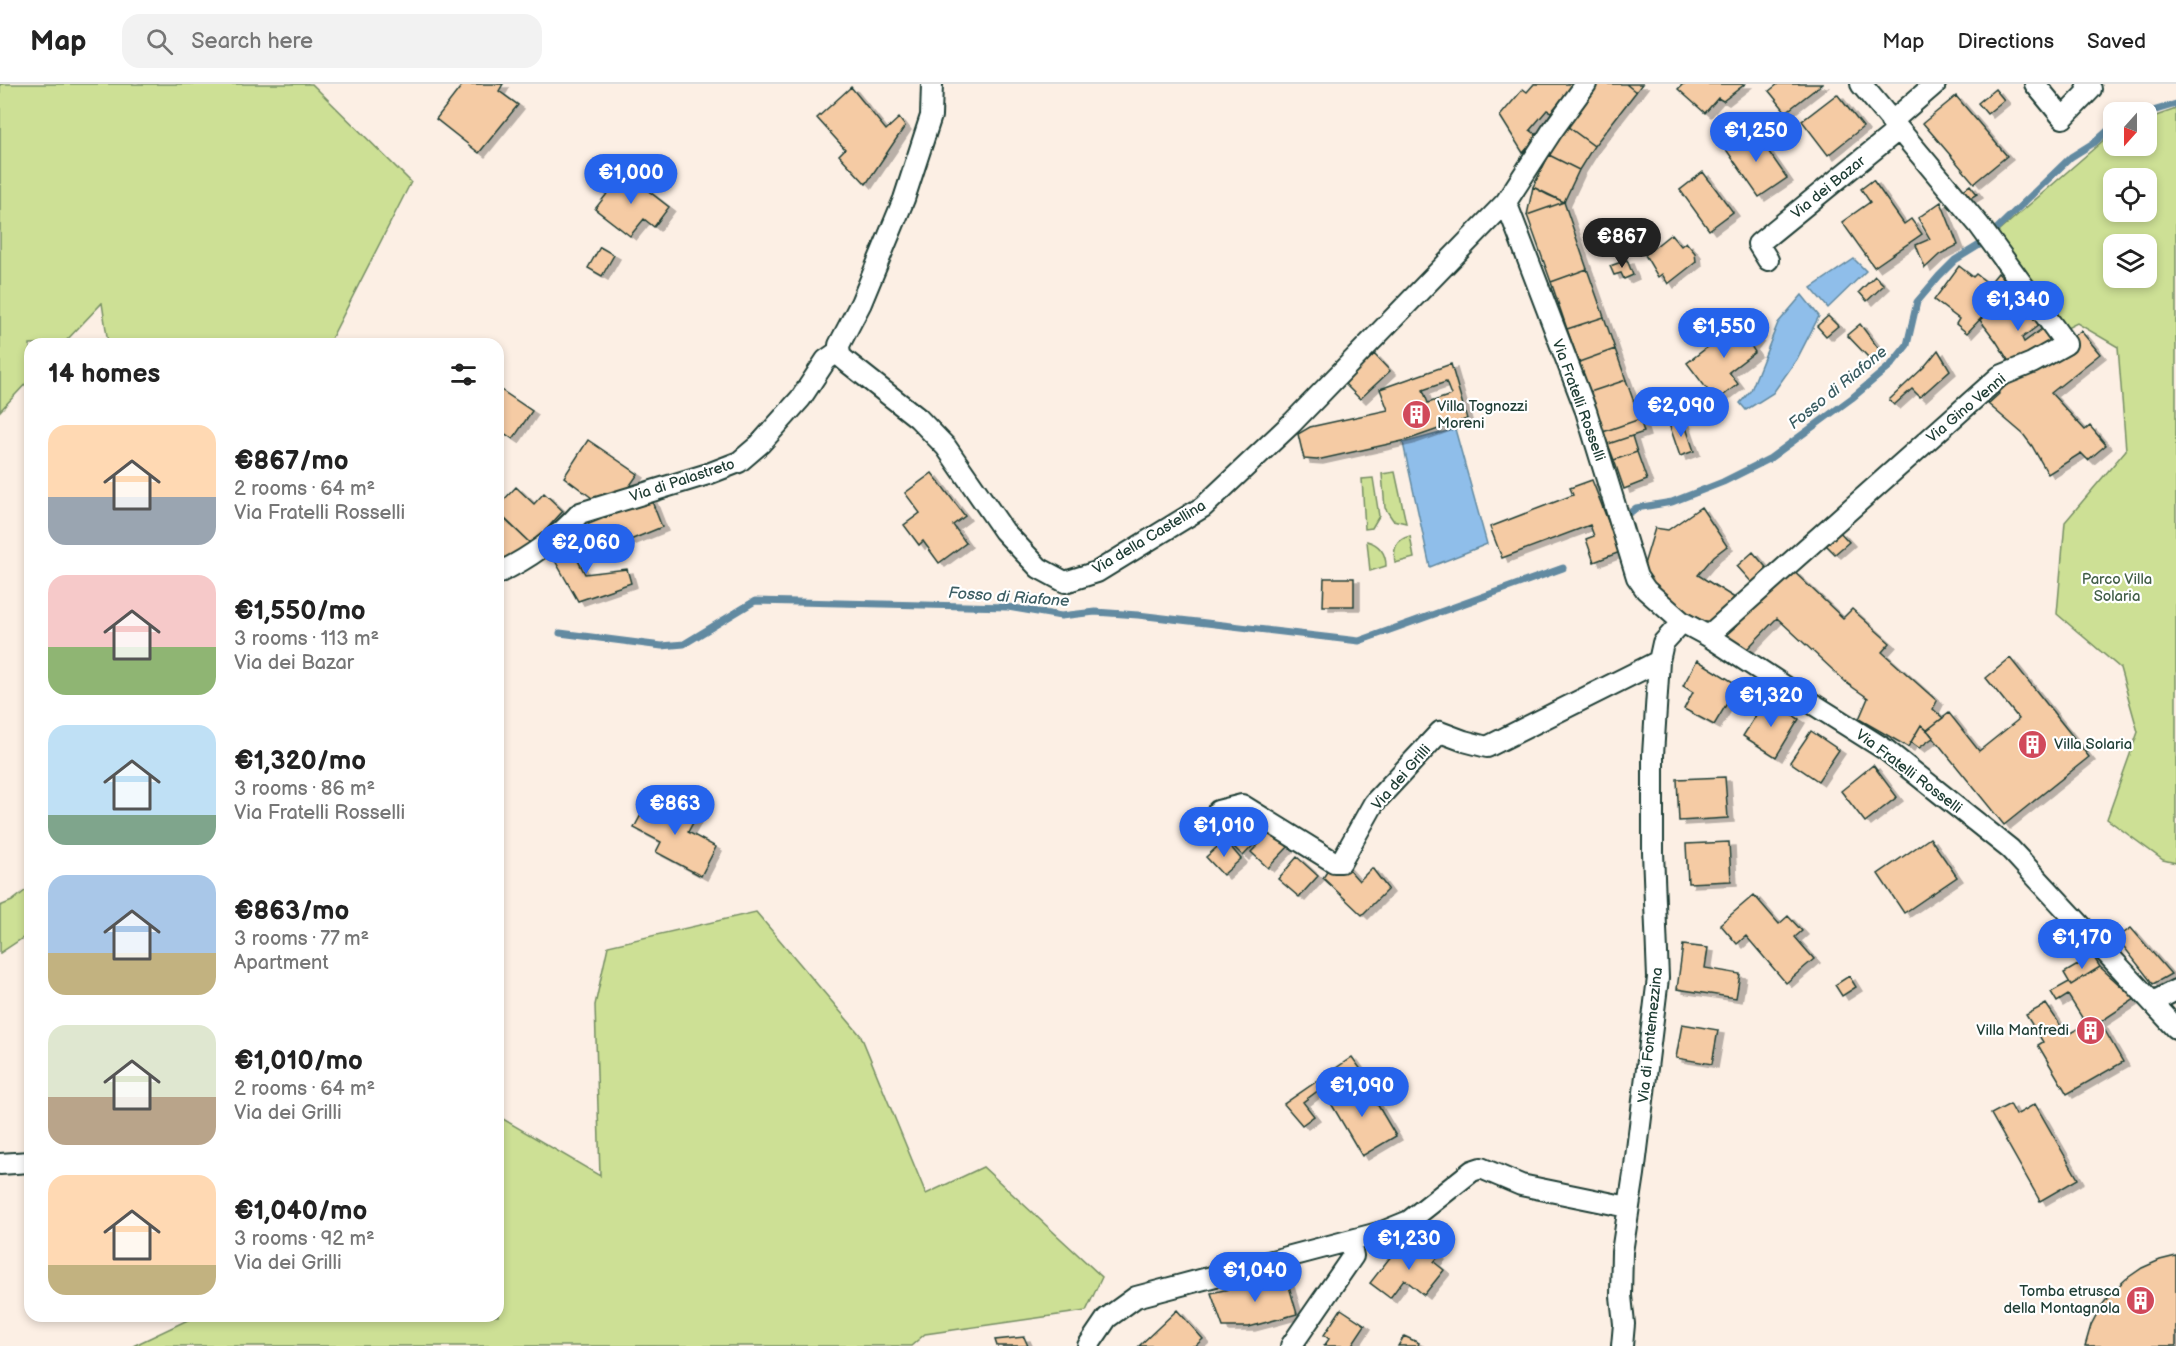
<!DOCTYPE html>
<html lang="en">
<head>
<meta charset="utf-8">
<style>
	body { margin:0; font-family:"Balsamiq Sans",sans-serif; background:#f2f2f2; color:#222; height:100vh; display:flex; flex-direction:column; font-size:22px; white-space:nowrap }
	* { box-sizing:border-box; margin:0 }
	p { font-size:20px; color:#767676 }
	.icon { flex:none; width:33px; height:33px; fill:none; stroke:currentColor; stroke-width:2; stroke-linecap:round; stroke-linejoin:round }
	.map { position:relative; flex:1; overflow:hidden }
	.side { position:absolute; left:24px; top:254px; width:480px; height:984px; display:flex; flex-direction:column; background:#fff; border-radius:18px; box-shadow:0 3px 9px #0003 }
	.side>* { flex:none }
	.needle { width:39px; rotate:201deg }
	.buttons { position:absolute; left:2103px; top:18px; display:grid; gap:12px }
	.buttons a { display:grid; place-items:center; width:54px; height:54px; border-radius:12px; background:#fff; box-shadow:0 3px 9px #0003; font-size:30px }
	.price { position:absolute; translate:-50% -51px; padding:0 14px; border-radius:21px; background:#2563eb; color:#fff; font-size:20px; line-height:39px; filter:drop-shadow(0 2px 3px #0008) }
	.price::after { content:''; position:absolute; left:50%; top:36px; width:18px; height:14px; margin-left:-9px; background:inherit; clip-path:polygon(0 0,100% 0,50% 100%) }
	.price.active { background:#222; color:#fff }
	ul { padding:0; list-style:none }
	li { display:flex; align-items:center; gap:18px; height:150px; padding:0 24px }
	li span { display:grid; place-items:center; flex:none; width:168px; height:120px; border-radius:18px; color:#555 }
	li>.icon { margin-inline-start:auto }
	span .icon { width:72px; height:72px; fill:#fffc; stroke-width:1 }
	li b { font-size:26px }
	h2 { display:flex; justify-content:space-between; align-items:center; height:72px; padding:0 24px; font-size:26px }
	header { display:flex; align-items:center; gap:36px; box-sizing:border-box; height:84px; padding:0 30px; background:#fff; border-bottom:2px solid #e0e0e0 }
	header strong { font-size:28px }
	nav { display:flex; gap:33px; margin-inline-start:auto; font-size:21px }
	.search { width:420px; height:54px; background:#f2f2f2; display:flex; align-items:center; gap:15px; box-sizing:border-box; padding:0 21px; border-radius:18px; color:#767676; font-size:22px }
	.map>svg:first-child { display:block }
	.green { fill:#cde095; stroke:#768e64; stroke-width:1.5; fill-rule:evenodd }
	.water { fill:#8fbeea; stroke:#628aa1; stroke-width:1.5 }
	.lines { fill:none; stroke-linecap:round; stroke-linejoin:round }
	.stream { stroke:#628aa1; stroke-width:7 }
	.building { fill:#f5cba4; stroke:#1f3d34; stroke-width:1.5; fill-rule:evenodd; filter:url(#shadow) }
	.street-casing { stroke:#1f3d34; stroke-width:24 }
	.street { stroke:#fff; stroke-width:20 }
	.labels { text-anchor:middle; stroke-width:4.5; stroke-linejoin:round; paint-order:stroke }
	.street-label { font-size:15px; fill:#1f3d34; stroke:#fff }
	.poi-label { font-size:15px; fill:#1f3d34; stroke:#fff; text-anchor:start }
	.park-label { font-size:15px; fill:#425e47; stroke:#fff }
	.water-label { font-size:16px; font-style:italic; fill:#3b5d62; stroke:#fff }
</style>
</head>
<body>
<header>
<strong>Map</strong>
<div class="search"><svg class="icon" aria-label="search" viewBox="0 0 24 24"><circle cx="10" cy="10" r="6"/><path d="M15 15l6 6"/></svg>Search here</div>
<nav><a>Map</a><a>Directions</a><a>Saved</a></nav>
</header>
<div class="map">
<svg width="2176" height="1262" viewBox="0 0 2176 1262">
	<defs>
		<filter id="shadow"><feDropShadow dx="6" dy="4" stdDeviation="0" flood-color="#0004"/></filter>
	</defs>
	<rect width="100%" height="100%" fill="#fcefe4"/>
	<filter id="ink" filterUnits="userSpaceOnUse"><feTurbulence type="fractalNoise" baseFrequency=".0167" numOctaves="2"/><feDisplacementMap in="SourceGraphic" scale="12" xChannelSelector="R" yChannelSelector="G"/><feConvolveMatrix kernelMatrix="1 2 1 2 8 2 1 2 1" color-interpolation-filters="sRGB"/></filter>
	<g filter="url(#ink)">
		<path class="green" d="M0,0H312L411,98L329,259H108L102,219L64,259L30,260V295L0,327Z
			M2176,25V779L2163,776L2107,735L2138,648L2120,584L2057,530L2065,438L2126,366L2118,263L2077,239L2063,246L1991,154L2113,48L2114,62H2146L2147,35ZM2114,94H2146V128H2114ZM2114,160H2146V194H2114Z
			M1395,388L1406,439L1393,436L1385,424L1382,390Z
			M1373,394L1379,432L1372,444L1365,445L1362,395Z
			M1410,452L1414,474L1395,479C1393,465 1395,456 1410,452Z
			M1367,457C1379,460 1386,469 1386,482L1370,487Z
			M30,803V849L0,869V822L12,817Z
			M756,828L861,952L926,1110L983,1083L1102,1193L1086,1227L925,1250L911,1262H133L196,1232H498V1032L600,1092L595,921L608,862Z"/>
		<path class="water" d="M1854,175L1866,187L1828,224L1811,204Z
			M1802,211L1819,232L1797,275L1773,309L1746,326L1740,319L1751,306L1778,239Z
			M1455,345L1487,460L1430,483L1403,359Z"/>
		<g class="lines">
			<path class="stream" d="M2146,29L2176,20
				M1631,428L1636,424L1672,418L1723,398L1769,375L1852,314L1891,281L1907,261L1917,218L1939,192L1955,176L1981,160L2071,73L2095,58L2114,41
				M560,549L662,562L684,560L755,517L1008,523L1061,532L1095,528L1138,531L1359,557L1563,484"/>
		</g>
		<path class="building" d="M463,0H503L499,7L518,21L479,69L436,35Z
			M1534,0H1575L1551,28L1547,26L1530,46L1538,52L1523,69L1500,32L1523,5L1527,8Z
			M1596,0H1626L1636,8L1594,62L1567,42Z
			M1626,0H1642L1636,8Z
			M1683,0H1745L1723,17L1718,14L1705,29L1678,5Z
			M1778,0H1822L1786,28L1769,7Z
			M851,3L886,46L899,34L905,42L866,100L839,71L845,65L817,34Z
			M1995,5L2004,16L1987,30L1978,19Z
			M1837,10L1863,43L1828,71L1802,37Z
			M1956,12L2007,72L1974,99L1923,39Z
			M1567,42L1594,62L1579,86L1549,71Z
			M1753,45L1787,94L1759,113L1725,64Z
			M1549,71L1579,86L1564,118L1533,103Z
			M624,88L669,123L654,143L644,135L630,152L595,125Z
			M1703,88L1733,128L1709,146L1680,106Z
			M1873,96L1904,140L1911,135L1922,150L1874,183L1842,138L1870,118L1861,105Z
			M1970,101L1977,110L1967,116L1961,108Z
			M1533,103L1548,111L1564,118L1527,131Z
			M1564,118L1587,185L1551,198L1527,131Z
			M1941,118L1958,161L1940,170L1925,184L1916,161L1930,155L1918,134Z
			M1671,150L1681,162L1686,158L1695,169L1696,178L1668,200L1662,190L1658,193L1645,171Z
			M600,163L614,171L602,192L588,184Z
			M1627,176L1633,191L1624,195L1621,189L1614,191L1610,182Z
			M1959,182L1973,193L1976,190L1989,200L1998,189L2011,203L1967,249L1956,240L1959,235L1934,216Z
			M1587,185L1604,233L1567,245L1551,198Z
			M1875,192L1884,201L1867,217L1859,208Z
			M2021,212L2043,238L2022,254L2024,258L2046,242L2059,260L2013,284L1996,257L1980,236L1995,222L2001,227Z
			M1828,232L1838,242L1826,252L1817,242Z
			M1604,233L1615,265L1579,278L1567,245Z
			M1741,235L1760,250L1751,262L1755,268L1729,288L1738,300L1716,317L1687,279L1735,242Z
			M1860,240L1881,268L1870,275L1847,251Z
			M2081,247L2100,270L2051,309L2085,346L2090,342L2106,361L2088,376L2081,369L2048,390L2032,362L2023,350L1988,320L1999,310L1992,300Z
			M1615,265L1626,296L1590,308L1579,278Z
			M1938,266L1950,286L1920,313L1912,305L1894,321L1889,316L1924,283Z
			M1374,270L1390,287L1360,315L1344,299Z
			M1451,280L1467,335L1407,356L1317,376L1304,375L1298,350L1310,343L1388,326L1380,305ZM1446,298L1451,311L1428,319L1423,306Z
			M1626,296L1640,335L1603,348L1590,308Z
			M498,304L532,327L513,355L498,345Z
			M1640,335L1644,348L1608,360L1603,348Z
			M1683,335L1694,367L1680,372L1669,340Z
			M1632,352L1637,368L1614,376L1608,360Z
			M588,356L638,390L626,407L596,417L564,393Z
			M1637,368L1647,396L1624,405L1614,376Z
			M932,389L965,432L953,441L966,459L939,479L923,457L919,461L904,441L920,429L905,409Z
			M1592,396L1620,468L1594,478L1586,455L1594,452L1590,441L1502,474L1490,443L1573,411L1570,404Z
			M516,403L534,420L544,409L563,427L532,461L498,429V422Z
			M651,415L662,443L591,472L579,444Z
			M1701,423L1727,462L1714,472L1698,491L1738,516L1712,542L1668,518L1642,487L1655,444L1668,446Z
			M502,432L532,461L498,485V436Z
			M1839,447L1849,458L1835,470L1825,460Z
			M566,454L585,490L627,485L631,499L578,517L550,468Z
			M1753,468L1770,488L1755,502L1737,482Z
			M1791,485L1843,534L1852,525L1890,559L1882,568L1937,617L1933,625L1943,634L1927,646L1921,641L1908,663L1859,635L1868,614L1848,600L1777,534L1746,566L1717,548Z
			M1324,494H1354V522H1323Z
			M2010,574L2089,673L2004,741L1927,646L1949,629L1979,667L2019,635L1986,594Z
			M1697,576L1738,601L1714,641L1684,625L1693,608L1683,602Z
			M1766,615L1799,635L1776,673L1743,652Z
			M1921,641L1934,653L1919,664L1911,658Z
			M1811,647L1839,666L1818,697L1790,678Z
			M1873,681L1897,713L1865,738L1841,707Z
			M1725,693L1728,734L1679,737L1677,695Z
			M651,712L695,735L688,748L716,763L701,792L656,768L661,758L634,744Z
			M1248,734L1264,750L1243,772L1227,756Z
			M1272,747L1288,763L1268,784L1251,768Z
			M1930,754L1957,793L1904,829L1878,790Z
			M1225,756L1241,775L1223,791L1206,773Z
			M1729,758L1731,797L1688,799L1686,760Z
			M1297,773L1318,792L1299,813L1278,795Z
			M1344,780L1359,797L1372,784L1388,805L1362,831L1323,794L1330,783Z
			M1754,811L1779,840L1788,832L1802,847L1795,853L1814,875L1786,899L1746,852L1737,860L1720,840Z
			M2131,844L2171,890L2153,900L2117,854Z
			M1683,861L1708,864L1705,884L1740,890L1736,914L1677,905Z
			M2093,872L2100,883L2071,901L2064,889Z
			M2100,883L2135,915L2100,938L2123,978L2067,1010L2038,961L2043,958L2026,931L2046,920L2067,951L2086,940L2068,911L2057,918L2051,908L2069,898L2071,901Z
			M1849,892L1856,903L1842,912L1835,901Z
			M1682,940L1718,946L1712,980L1676,974Z
			M1352,973L1362,987L1353,994L1357,1000L1345,1007L1335,994L1303,1018L1314,1032L1302,1041L1284,1020Z
			M1363,996L1396,1052L1362,1072L1329,1016Z
			M2010,1020L2016,1031L2035,1020L2078,1095L2040,1117L1991,1030Z
			M1421,1158L1439,1172L1434,1178L1444,1186L1424,1211L1404,1195L1390,1214L1370,1199L1395,1167L1400,1171L1408,1161L1415,1166Z
			M2176,1172V1262H2085L2091,1241L2100,1224L2112,1208L2126,1195L2142,1184L2160,1176Z
			M1286,1192L1297,1230L1249,1243H1223L1211,1209Z
			M1341,1225L1365,1241L1351,1262H1324L1329,1255L1324,1251Z
			M1177,1226L1203,1255L1195,1262H1139Z
			M1404,1252L1419,1259L1418,1262H1398Z
			M1024,1253L1028,1262H997L995,1256Z"/>
		<g class="lines">
			<defs>
				<path id="street" d="M932,0L931,32L904,115L861,219L839,261L840,272L847,278L918,334L946,363L1004,447L1039,484L1065,498L1097,488L1203,423L1292,339L1506,118L1552,47L1586,0
					M2035,0L2063,34L2091,5L2087,0
					M1891,38L1935,0
					M1506,118L1586,327L1637,493L1646,506L1682,538L1708,552L1786,603L1886,666L2010,765L2176,944
					M1768,176L1758,160L1898,46
					M498,489C527,476 559,453 580,429L708,390L739,378L760,360L801,314L826,276L839,267
					M1708,552L2000,292L2032,279L2066,260L1979,141L1861,0
					M1206,742L1218,727L1242,721L1334,778H1341L1374,719L1440,648L1464,657L1487,663L1659,577
					M2153,918L2176,906
					M0,1080L30,1078
					M1088,1262L1107,1234L1136,1213L1382,1148L1409,1137L1472,1087L1481,1084L1521,1101L1628,1123
					M1291,1262L1353,1172L1350,1157
					M1622,1262L1624,1240L1621,1212L1622,1168L1634,1090L1658,894L1653,768V671L1659,577L1663,559L1682,538"/>
			</defs>
			<use href="#street" class="street-casing"/>
			<use href="#street" class="street"/>
		</g>
	</g>
	<defs>
		<symbol id="building-disc" viewBox="-11 -11 22 22"><circle r="9.5" fill="#d1495b" stroke="#fff"/><path d="M-4-6H4V6H1V3H-1V6H-4ZM-2.5-4.3h1.7v1.8h-1.7ZM.8-4.3h1.7v1.8H.8ZM-2.5-1h1.7V.8h-1.7ZM.8-1h1.7V.8H.8Z" fill="#fff"/></symbol>
	</defs>
	<g fill-rule="evenodd">
		<use href="#building-disc" x="1400" y="314" width="33" height="33"/>
		<use href="#building-disc" x="2016" y="644" width="33" height="33"/>
		<use href="#building-disc" x="2074" y="930" width="33" height="33"/>
		<use href="#building-disc" x="2124" y="1200" width="33" height="33"/>
	</g>
	<g class="labels">
		<g class="street-label">
			<text transform="translate(1828 103) rotate(-39)" y="5">Via dei Bazar</text>
			<text transform="translate(1579 316) rotate(70)" y="5">Via Fratelli Rosselli</text>
			<text transform="translate(1966 324) rotate(-40)" y="5">Via Gino Venni</text>
			<text transform="translate(682 396) rotate(-18)" y="5">Via di Palastreto</text>
			<text transform="translate(1149 453) rotate(-31)" y="5">Via della Castellina</text>
			<text transform="translate(1909 687) rotate(37)" y="5">Via Fratelli Rosselli</text>
			<text transform="translate(1401 693) rotate(-49)" y="5">Via dei Grilli</text>
			<text transform="translate(1650 951) rotate(-84)" y="5">Via di Fontemezzina</text>
		</g>
		<g class="poi-label">
			<text x="1437" y="327">Villa Tognozzi<tspan x="1437" dy="17">Moreni</tspan></text>
			<text x="2054" y="665">Villa Solaria</text>
			<text x="2069" y="951" text-anchor="end">Villa Manfredi</text>
			<text x="2120" y="1212" text-anchor="end">Tomba etrusca<tspan x="2120" dy="17">della Montagnola</tspan></text>
		</g>
		<g class="park-label">
			<text x="2117" y="500">Parco Villa<tspan x="2117" dy="17">Solaria</tspan></text>
		</g>
		<g class="water-label">
			<text transform="translate(1837 303) rotate(-39)" y="6">Fosso di Riafone</text>
			<text transform="translate(1009 512) rotate(4)" y="6">Fosso di Riafone</text>
		</g>
	</g>
</svg>
<div class="buttons">
<a><svg class="needle" viewBox="-14 -14 28 28"><path d="M0-13l5 13h-10z" fill="#e53935"/><path d="M0 13l5-13h-10z" fill="#767676"/></svg></a>
<a><svg class="icon" aria-label="locate" viewBox="0 0 24 24"><circle cx="12" cy="12" r="6"/><path d="M12 2v4M12 18v4M2 12h4M18 12h4"/></svg></a>
<a><svg class="icon" aria-label="layers" viewBox="0 0 24 24"><path d="M12 4l9 5-9 5-9-5zM3 14l9 5 9-5"/></svg></a>
</div>
<b class="price" style="left:1756px;top:79px">€1,250</b>
<b class="price" style="left:631px;top:121px">€1,000</b>
<b class="price active" style="left:1622px;top:185px">€867</b>
<b class="price" style="left:2018px;top:248px">€1,340</b>
<b class="price" style="left:1724px;top:275px">€1,550</b>
<b class="price" style="left:1681px;top:354px">€2,090</b>
<b class="price" style="left:586px;top:491px">€2,060</b>
<b class="price" style="left:1771px;top:644px">€1,320</b>
<b class="price" style="left:675px;top:752px">€863</b>
<b class="price" style="left:1224px;top:774px">€1,010</b>
<b class="price" style="left:2082px;top:886px">€1,170</b>
<b class="price" style="left:1362px;top:1034px">€1,090</b>
<b class="price" style="left:1409px;top:1187px">€1,230</b>
<b class="price" style="left:1255px;top:1219px">€1,040</b>
<section class="side">
<h2>14 homes<svg class="icon" aria-label="filters" viewBox="0 0 24 24"><path d="M4 7h16M4 17h16"/><circle cx="9" cy="7" r="2"/><circle cx="15" cy="17" r="2"/></svg></h2>
<ul>
<li><span style="background:linear-gradient(#ffd9b3 60%,#9aa5b1 0)"><svg class="icon" aria-label="home" viewBox="0 0 24 24"><path d="M3 11l9-7 9 7M6 9v11h12V9"/></svg></span><div><b>€867/mo</b><p>2 rooms · 64 m²</p><p>Via Fratelli Rosselli</p></div></li>
<li><span style="background:linear-gradient(#f6c9c9 60%,#8fb573 0)"><svg class="icon" aria-label="home" viewBox="0 0 24 24"><path d="M3 11l9-7 9 7M6 9v11h12V9"/></svg></span><div><b>€1,550/mo</b><p>3 rooms · 113 m²</p><p>Via dei Bazar</p></div></li>
<li><span style="background:linear-gradient(#bfe0f5 75%,#7fa58c 0)"><svg class="icon" aria-label="home" viewBox="0 0 24 24"><path d="M3 11l9-7 9 7M6 9v11h12V9"/></svg></span><div><b>€1,320/mo</b><p>3 rooms · 86 m²</p><p>Via Fratelli Rosselli</p></div></li>
<li><span style="background:linear-gradient(#a9c7e8 65%,#c2b280 0)"><svg class="icon" aria-label="home" viewBox="0 0 24 24"><path d="M3 11l9-7 9 7M6 9v11h12V9"/></svg></span><div><b>€863/mo</b><p>3 rooms · 77 m²</p><p>Apartment</p></div></li>
<li><span style="background:linear-gradient(#dfe7d0 60%,#b9a48a 0)"><svg class="icon" aria-label="home" viewBox="0 0 24 24"><path d="M3 11l9-7 9 7M6 9v11h12V9"/></svg></span><div><b>€1,010/mo</b><p>2 rooms · 64 m²</p><p>Via dei Grilli</p></div></li>
<li><span style="background:linear-gradient(#ffd9b3 75%,#c2b280 0)"><svg class="icon" aria-label="home" viewBox="0 0 24 24"><path d="M3 11l9-7 9 7M6 9v11h12V9"/></svg></span><div><b>€1,040/mo</b><p>3 rooms · 92 m²</p><p>Via dei Grilli</p></div></li>
</ul>
</section>
</div>
</body>
</html>
